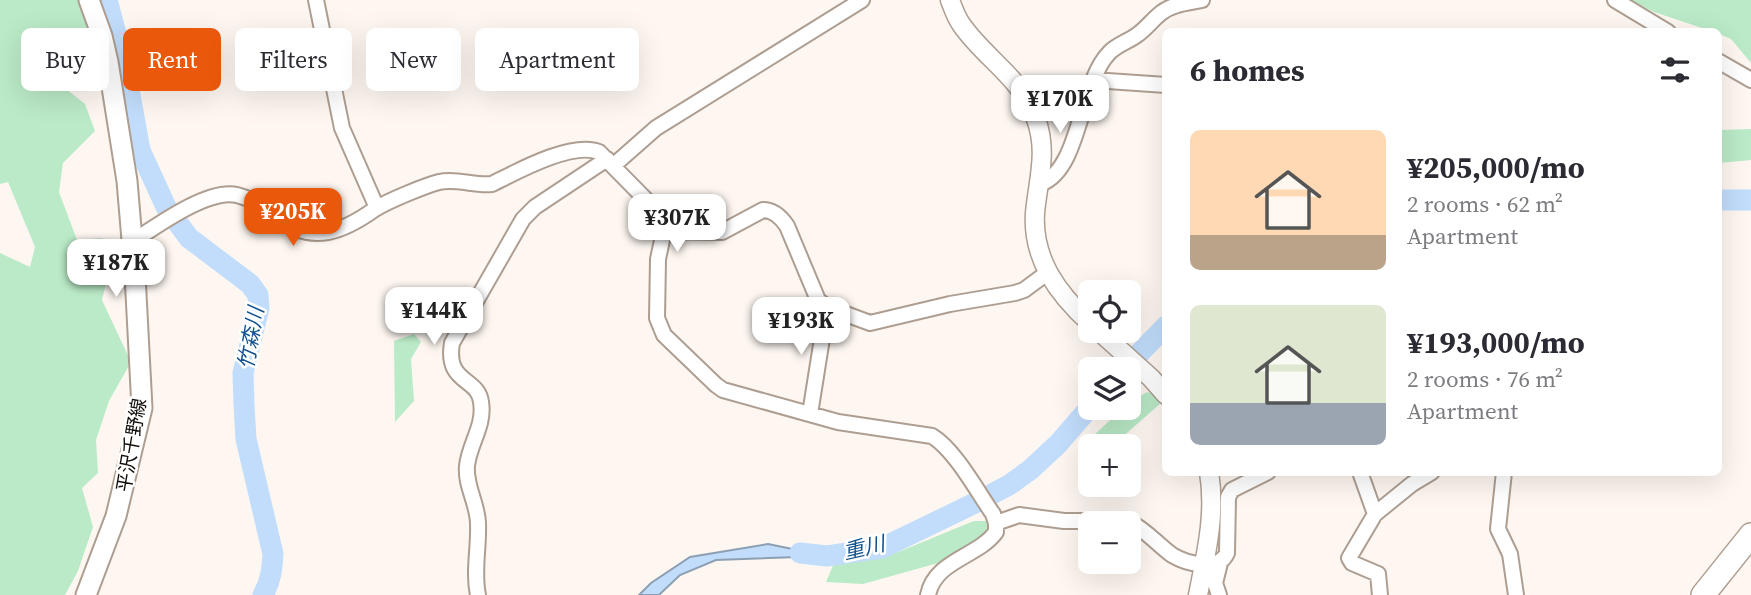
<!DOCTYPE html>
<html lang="en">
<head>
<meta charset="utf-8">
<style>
	body { margin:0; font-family:"Source Serif 4","Noto Sans JP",serif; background:#f2f2f3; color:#2b2b33; height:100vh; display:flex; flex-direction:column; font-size:26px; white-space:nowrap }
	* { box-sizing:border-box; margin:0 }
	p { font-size:23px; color:#7c7c81 }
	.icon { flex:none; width:38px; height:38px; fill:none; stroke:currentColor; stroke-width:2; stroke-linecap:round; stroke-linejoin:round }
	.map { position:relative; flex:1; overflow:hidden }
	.details { position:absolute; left:1162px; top:28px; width:560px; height:448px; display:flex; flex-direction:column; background:#fff; border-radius:10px; box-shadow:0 7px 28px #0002 }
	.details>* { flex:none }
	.top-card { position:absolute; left:21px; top:28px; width:665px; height:63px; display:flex; gap:14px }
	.buttons { position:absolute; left:1078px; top:280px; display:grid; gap:14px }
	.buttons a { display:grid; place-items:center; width:63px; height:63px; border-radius:10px; background:#fff; box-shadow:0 7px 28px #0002; font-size:35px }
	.price { position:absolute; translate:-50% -60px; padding:0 16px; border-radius:14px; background:#fff; color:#222; font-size:23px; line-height:46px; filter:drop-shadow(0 2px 4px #0008) }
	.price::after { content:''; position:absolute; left:50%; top:42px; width:21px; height:16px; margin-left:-10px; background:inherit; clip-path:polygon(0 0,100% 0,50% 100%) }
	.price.current { background:#ea580c; color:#fff }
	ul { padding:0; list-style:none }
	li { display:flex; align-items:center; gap:21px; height:175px; padding:0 28px }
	li span { display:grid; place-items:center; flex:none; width:196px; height:140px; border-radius:10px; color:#555 }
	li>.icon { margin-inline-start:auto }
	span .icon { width:84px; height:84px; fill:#fffc; stroke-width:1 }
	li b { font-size:30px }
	h2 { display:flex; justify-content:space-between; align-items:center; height:84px; padding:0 28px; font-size:30px }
	.pill { padding:0 24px; border-radius:10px; background:#fff; box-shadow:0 7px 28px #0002; font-size:24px; line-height:63px }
	.pill.current { background:#ea580c; color:#fff }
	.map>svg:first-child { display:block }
	.green { fill:#baeac7 }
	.water { fill:#c1ddfb; stroke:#8d9fb2; stroke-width:2 }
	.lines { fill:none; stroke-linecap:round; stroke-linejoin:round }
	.river { stroke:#c1ddfb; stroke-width:21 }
	.minor-casing { stroke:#ae9e91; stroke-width:18 }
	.tertiary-casing { stroke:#ae9e91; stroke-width:21 }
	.secondary-casing { stroke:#ae9e91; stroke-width:23 }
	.trunk-casing { stroke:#ae9e91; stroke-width:26 }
	.minor { stroke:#fff; stroke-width:14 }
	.tertiary { stroke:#fff; stroke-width:18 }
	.secondary { stroke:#fff; stroke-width:19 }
	.trunk { stroke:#fff; stroke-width:23 }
	.labels { text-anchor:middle; stroke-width:5; stroke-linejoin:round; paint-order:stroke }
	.street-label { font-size:19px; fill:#130d09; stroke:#fff }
	.water-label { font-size:21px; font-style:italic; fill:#13538f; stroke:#fff }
</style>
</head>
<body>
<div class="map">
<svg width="1751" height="595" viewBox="0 0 1751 595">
	<rect width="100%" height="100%" fill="#fef7f1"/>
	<path class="green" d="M0,0H88L94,29L73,45L47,39L51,77L85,104L95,131L63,163L59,192L77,240L102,238L112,259L102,300L131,362L109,401L96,440L98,473L82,488L93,527L78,571L65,595H0V253L30,267L35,247L8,182L0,184Z
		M1630,0H1751V63L1731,39L1719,34L1718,32L1711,31L1654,12Z
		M1751,129V160L1719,163V130Z
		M414,334L421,342L411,359L414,401L395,422L394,341Z
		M1147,392L1157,396L1161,403L1112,446H1090V458L1078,460V450L1123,408H1129V402Z
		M974,521H988V534L938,563L863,584L826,582L834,563L886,557Z"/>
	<path class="water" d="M768,544L827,556L716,560L680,575L659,595H639L651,583L690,557Z"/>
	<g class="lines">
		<path class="river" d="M107,0L125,67L140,150L166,207L189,238L250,284L258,295L259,308L243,373L244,405L246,439L273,554C272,569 271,581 263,595
			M1718,200H1751
			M1124,369L1166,326
			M800,553L827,556L882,548L977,502L1009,485L1030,470L1058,444L1090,407"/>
		<defs>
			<path id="minor" d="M316,0L342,128L377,208
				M1615,0L1668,32
				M1718,61L1751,80
				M1093,80L1166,85
				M614,165L656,128L862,0
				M1040,184C1081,170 1079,84 1109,53C1116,45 1129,41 1137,35C1146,29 1152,20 1161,13C1172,4 1188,3 1202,0
				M664,231L722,232L763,210C774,210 781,217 787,226L818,300L827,307L870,323L950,304L1015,293L1024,290L1047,273
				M132,242C155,227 208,188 237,195C273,204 285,239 328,232C345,229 361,219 375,209C388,201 424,186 439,182C457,178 474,186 492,184C516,172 572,141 599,152L662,216L664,231L658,259L657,318L664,335L716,385L723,390L838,422L932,436C955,450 977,491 993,514L996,523V532C978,557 935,560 928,595
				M810,414L827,307
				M1360,472L1375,514L1349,558L1352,563L1378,574L1380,595
				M1504,472L1498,529L1510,554L1516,595
				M1375,514L1412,484L1432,472
				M996,523L1019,515L1064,521H1128C1145,529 1157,544 1172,555C1187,564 1219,572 1227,553L1228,497L1232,490L1268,472
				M478,595C473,572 479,548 478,524C478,504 465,486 467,466C469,444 485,426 481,402C478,377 445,384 452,343L523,219L535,207L607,159
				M1219,595L1215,583L1220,563"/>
			<path id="tertiary" d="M950,0C953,8 956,17 961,24C984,58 1022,78 1036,119C1048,152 1038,180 1035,213C1032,259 1058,294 1090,323
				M1099,331L1151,378L1166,395
				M1198,595C1206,554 1216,514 1209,472"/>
			<path id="secondary" d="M86,595L116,516L142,408L135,275L127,181L108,62L102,36L89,0"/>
			<path id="trunk" d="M1703,595L1751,535"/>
		</defs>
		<use href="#minor" class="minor-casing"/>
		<use href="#tertiary" class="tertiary-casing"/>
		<use href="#secondary" class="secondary-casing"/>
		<use href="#trunk" class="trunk-casing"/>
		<use href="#minor" class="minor"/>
		<use href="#tertiary" class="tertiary"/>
		<use href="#secondary" class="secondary"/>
		<use href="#trunk" class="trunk"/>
	</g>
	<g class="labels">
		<g class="street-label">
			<text transform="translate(131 445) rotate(-80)" y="7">平沢千野線</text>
		</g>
		<g class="water-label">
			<text transform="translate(251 338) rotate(-80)" y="7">竹森川</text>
			<text transform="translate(864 548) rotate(-13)" y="7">重川</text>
		</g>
	</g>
</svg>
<div class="buttons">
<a><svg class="icon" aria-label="locate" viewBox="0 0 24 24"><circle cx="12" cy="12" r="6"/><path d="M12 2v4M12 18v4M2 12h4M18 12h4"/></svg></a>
<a><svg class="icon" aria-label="layers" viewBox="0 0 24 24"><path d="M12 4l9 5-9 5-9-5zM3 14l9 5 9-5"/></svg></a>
<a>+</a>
<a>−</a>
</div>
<b class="price" style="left:1060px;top:135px">¥170K</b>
<b class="price current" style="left:293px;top:248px">¥205K</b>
<b class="price" style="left:677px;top:254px">¥307K</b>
<b class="price" style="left:116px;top:299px">¥187K</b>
<b class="price" style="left:434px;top:347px">¥144K</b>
<b class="price" style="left:801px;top:357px">¥193K</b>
<div class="top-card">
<a class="pill">Buy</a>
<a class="pill current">Rent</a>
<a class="pill">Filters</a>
<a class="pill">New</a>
<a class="pill">Apartment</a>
</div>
<section class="details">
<h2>6 homes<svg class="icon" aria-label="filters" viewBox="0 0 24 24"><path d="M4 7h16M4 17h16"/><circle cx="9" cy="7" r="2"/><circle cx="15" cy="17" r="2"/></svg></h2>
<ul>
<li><span style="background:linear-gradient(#ffd9b3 75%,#b9a48a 0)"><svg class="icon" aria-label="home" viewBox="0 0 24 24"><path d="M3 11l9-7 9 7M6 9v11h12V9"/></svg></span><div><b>¥205,000/mo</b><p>2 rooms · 62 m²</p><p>Apartment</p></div></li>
<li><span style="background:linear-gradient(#dfe7d0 70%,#9aa5b1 0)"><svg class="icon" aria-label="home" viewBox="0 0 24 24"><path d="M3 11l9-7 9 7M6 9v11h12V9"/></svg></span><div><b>¥193,000/mo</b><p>2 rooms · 76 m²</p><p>Apartment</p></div></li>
</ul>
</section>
</div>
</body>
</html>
